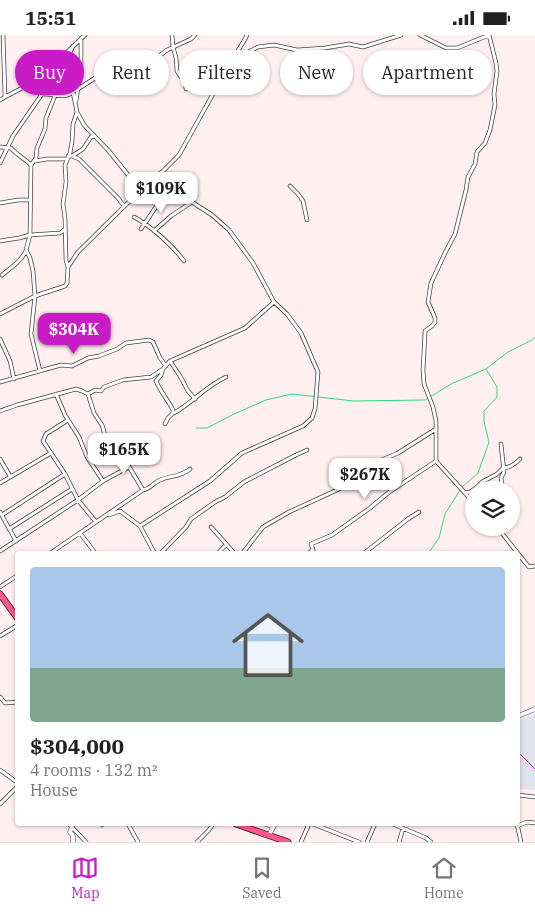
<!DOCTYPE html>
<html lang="en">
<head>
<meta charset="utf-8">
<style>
	body { margin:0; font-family:"IBM Plex Serif",serif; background:#f2f2f2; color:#202124; height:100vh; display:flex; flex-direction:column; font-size:19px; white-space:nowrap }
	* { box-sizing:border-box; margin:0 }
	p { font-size:16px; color:#757577 }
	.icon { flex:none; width:28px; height:28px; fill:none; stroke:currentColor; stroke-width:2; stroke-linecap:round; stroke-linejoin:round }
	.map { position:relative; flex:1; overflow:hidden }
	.sheet { position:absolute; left:15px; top:516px; width:505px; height:275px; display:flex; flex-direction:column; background:#fff; border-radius:5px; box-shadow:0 1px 4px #0004 }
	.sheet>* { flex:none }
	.banner { position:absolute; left:15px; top:15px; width:505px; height:45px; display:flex; gap:10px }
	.fabs { position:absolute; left:465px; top:446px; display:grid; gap:10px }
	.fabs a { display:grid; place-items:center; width:55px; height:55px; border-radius:50%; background:#fff; box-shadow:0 1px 4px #0004; font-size:25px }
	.price { position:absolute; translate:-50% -42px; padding:0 11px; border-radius:10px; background:#fff; color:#222; font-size:16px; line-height:32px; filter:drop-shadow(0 1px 2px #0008) }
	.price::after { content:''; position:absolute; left:50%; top:30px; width:15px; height:11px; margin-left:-8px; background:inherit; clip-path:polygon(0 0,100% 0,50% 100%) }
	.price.active { background:#c91bc6; color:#fff }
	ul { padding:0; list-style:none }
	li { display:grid; align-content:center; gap:10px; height:265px; padding:0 15px }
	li+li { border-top:1px solid #e0e0e0 }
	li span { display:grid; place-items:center; height:155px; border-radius:5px; color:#555 }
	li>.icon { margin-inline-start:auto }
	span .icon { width:90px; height:90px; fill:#fffc; stroke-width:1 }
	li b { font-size:21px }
	.chip { padding:0 18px; border-radius:22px; background:#fff; box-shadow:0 1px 4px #0004; font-size:18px; line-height:45px }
	.chip.active { background:#c91bc6; color:#fff }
	.status { display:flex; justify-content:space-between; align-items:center; height:35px; padding:0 25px; background:#fff; direction:ltr }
	.status svg { height:14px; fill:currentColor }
	.tab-bar { display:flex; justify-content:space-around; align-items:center; height:70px; border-top:1px solid #e0e0e0; background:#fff; font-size:14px; color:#757577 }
	.tab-bar a { display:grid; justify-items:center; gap:2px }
	.tab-bar .active { color:#c91bc6 }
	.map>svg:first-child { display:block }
	.industrial { fill:#e1e2ed }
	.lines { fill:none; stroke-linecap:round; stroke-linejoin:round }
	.stream { stroke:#30d87e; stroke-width:1 }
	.minor-casing { stroke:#414141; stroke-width:4.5 }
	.tertiary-casing { stroke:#414141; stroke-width:5 }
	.trunk-casing { stroke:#1f1f1f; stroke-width:7 }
	.minor { stroke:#fff; stroke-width:3 }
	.tertiary { stroke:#fff; stroke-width:4 }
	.trunk { stroke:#ff568e; stroke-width:5.5 }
	.rail { stroke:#c91bc6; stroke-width:1 }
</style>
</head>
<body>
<div class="status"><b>15:51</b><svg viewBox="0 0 49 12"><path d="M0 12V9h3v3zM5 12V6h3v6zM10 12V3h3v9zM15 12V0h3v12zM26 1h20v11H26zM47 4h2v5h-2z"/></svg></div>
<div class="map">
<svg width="535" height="807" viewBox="0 0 535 807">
	<rect width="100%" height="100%" fill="#ffeff1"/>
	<path class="industrial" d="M535,679V755L520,754L518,751V685Z"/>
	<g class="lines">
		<path class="stream" d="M196,393H207L234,379L266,365L292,359L354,366L425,365L451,349L486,334L508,317L532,305L535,302
			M462,452L478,438L489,407L484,387V376L497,362V352L486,334
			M428,519L439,503L445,479L460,455"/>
		<defs>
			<path id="minor" d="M172,0L173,12L176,23L177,36L181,42L185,44L186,54
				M420,0L446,13H457L489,0L496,28L497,36L494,59L495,70L490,95L485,108L477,117L475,129L468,142L466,155L455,199L446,216L431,248L428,267L435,283V287L432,291L425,296V298L423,335L424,349L433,372L436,386V426L474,468
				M64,31L72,52L77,77L84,90L108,115L137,151L146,150L163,136L179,120L218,50L227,44L241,21L258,12L274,10L297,15L325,13L349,9L363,12L401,0
				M233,35C232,18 241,14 247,0
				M42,59L63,32
				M5,62L24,52L42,41L85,0
				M0,65L5,62L3,0
				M76,66L81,31V3
				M0,112L11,113C17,120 25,124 31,130
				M68,121H72L79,124L118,163L124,171
				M72,121L83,114L91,102L94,101
				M35,126L47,124H67
				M0,128L13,101L42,59C54,58 65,66 75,55L78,54L106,36L124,35L135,31H143L153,26L167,15L191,4L195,0
				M290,151L298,159L303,166L307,185
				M0,168L18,165H30
				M134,182C151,191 173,211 184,226
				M141,194L168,154
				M154,196L171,181L192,167
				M0,206L19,203L30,200L60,198L64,195
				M68,232L66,225L65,183L63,169L66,147L65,130L70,118L72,107L73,89L77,77
				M2,240C11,233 21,226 26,216
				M0,279L35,261L65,251L67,248L68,232L78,217L146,150H156L168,154L192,167L212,180L229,195L253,228L274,267L287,279L301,298L318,337L315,374L312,383L303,391L242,418L210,446L140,491
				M0,304L10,326L14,344
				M170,326L180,341L188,356L195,364
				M163,334L161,340L156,346C160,356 168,365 173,375V378L168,383L165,389
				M40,336L31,299L35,261L33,236L30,223L26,215L30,200L31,130L36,123L37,113L45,94L46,83L58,53L64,31L73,11
				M0,347L61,330L72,331L88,323L99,321L117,314L126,308L149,305L153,307L160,323L166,331
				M56,359L65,380L79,402L87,422L103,446
				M88,359L94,378L102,390L105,400L123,424L128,430L143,455C150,454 153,448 160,445C171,440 179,443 190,434
				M0,376L17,370L76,354L82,356L88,359L95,355L101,356L104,352L123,345L151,342L163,334L170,326L245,293L274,267
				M174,378C192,368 206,351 226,342
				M68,385L46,399L43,406L65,439L78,465L96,487
				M501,409L504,437L501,443L503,455
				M0,424L10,441
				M0,448L51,418
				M465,458L470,457L477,452L482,447L497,439L503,433C509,433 516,428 520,424
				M0,477L16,506
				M2,480L65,439
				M109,480L120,476L140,491L155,519
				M211,492L235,519
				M497,492L524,526L529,532L535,531
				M9,494L72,454
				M80,498L96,519
				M0,516L78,465L103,446L129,432
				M49,519L143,455
				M160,519L186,492L191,484L215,467L225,462L244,447L296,420L307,415
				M217,519L226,510
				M242,519L263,492L289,477L337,455L352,446L377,427L398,418L436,394
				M307,519L313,515L311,509L332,500L370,473L388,458L436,426
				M363,519L408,484L419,477
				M0,552L18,540
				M0,601L18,590
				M0,662L5,668L18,667
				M0,735L18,748
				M518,760L535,762
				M0,769L18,751
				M69,789L86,807
				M101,789L102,790
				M128,789L138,807
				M265,789L273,792
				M313,789L359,807
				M393,789L426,803L431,807
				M517,789L521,807
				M517,791L527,787L535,788
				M197,807L209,795L213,789
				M301,807L309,789
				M367,807L375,789
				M399,807L403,793"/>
			<path id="tertiary" d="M518,681L535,674
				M72,792L70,797L73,801V807
				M269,800L275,789"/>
			<path id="trunk" d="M0,559L18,584
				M236,789L288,807"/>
		</defs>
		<use href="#minor" class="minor-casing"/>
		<use href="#tertiary" class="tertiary-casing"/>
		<use href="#trunk" class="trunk-casing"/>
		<use href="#minor" class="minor"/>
		<use href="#tertiary" class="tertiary"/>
		<use href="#trunk" class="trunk"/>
		<path class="rail" d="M518,717L535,734"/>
	</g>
</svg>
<div class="fabs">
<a><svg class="icon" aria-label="layers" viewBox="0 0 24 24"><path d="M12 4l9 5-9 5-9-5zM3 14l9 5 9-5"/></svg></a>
</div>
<b class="price" style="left:161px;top:179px">$109K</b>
<b class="price active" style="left:74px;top:320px">$304K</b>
<b class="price" style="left:124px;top:440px">$165K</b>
<b class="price" style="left:365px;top:465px">$267K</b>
<div class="banner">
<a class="chip active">Buy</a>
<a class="chip">Rent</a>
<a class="chip">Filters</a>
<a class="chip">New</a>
<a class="chip">Apartment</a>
</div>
<section class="sheet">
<ul>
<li><span style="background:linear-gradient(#a9c7e8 65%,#7fa58c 0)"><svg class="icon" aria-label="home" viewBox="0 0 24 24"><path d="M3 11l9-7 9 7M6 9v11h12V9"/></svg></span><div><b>$304,000</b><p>4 rooms · 132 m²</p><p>House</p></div></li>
</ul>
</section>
</div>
<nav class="tab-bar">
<a class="active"><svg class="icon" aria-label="map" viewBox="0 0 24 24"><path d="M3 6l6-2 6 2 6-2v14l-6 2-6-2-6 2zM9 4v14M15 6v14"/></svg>Map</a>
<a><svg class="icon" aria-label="saved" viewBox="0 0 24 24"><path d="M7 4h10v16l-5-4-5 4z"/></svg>Saved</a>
<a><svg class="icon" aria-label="home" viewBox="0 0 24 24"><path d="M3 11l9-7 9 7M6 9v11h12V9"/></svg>Home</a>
</nav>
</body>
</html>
